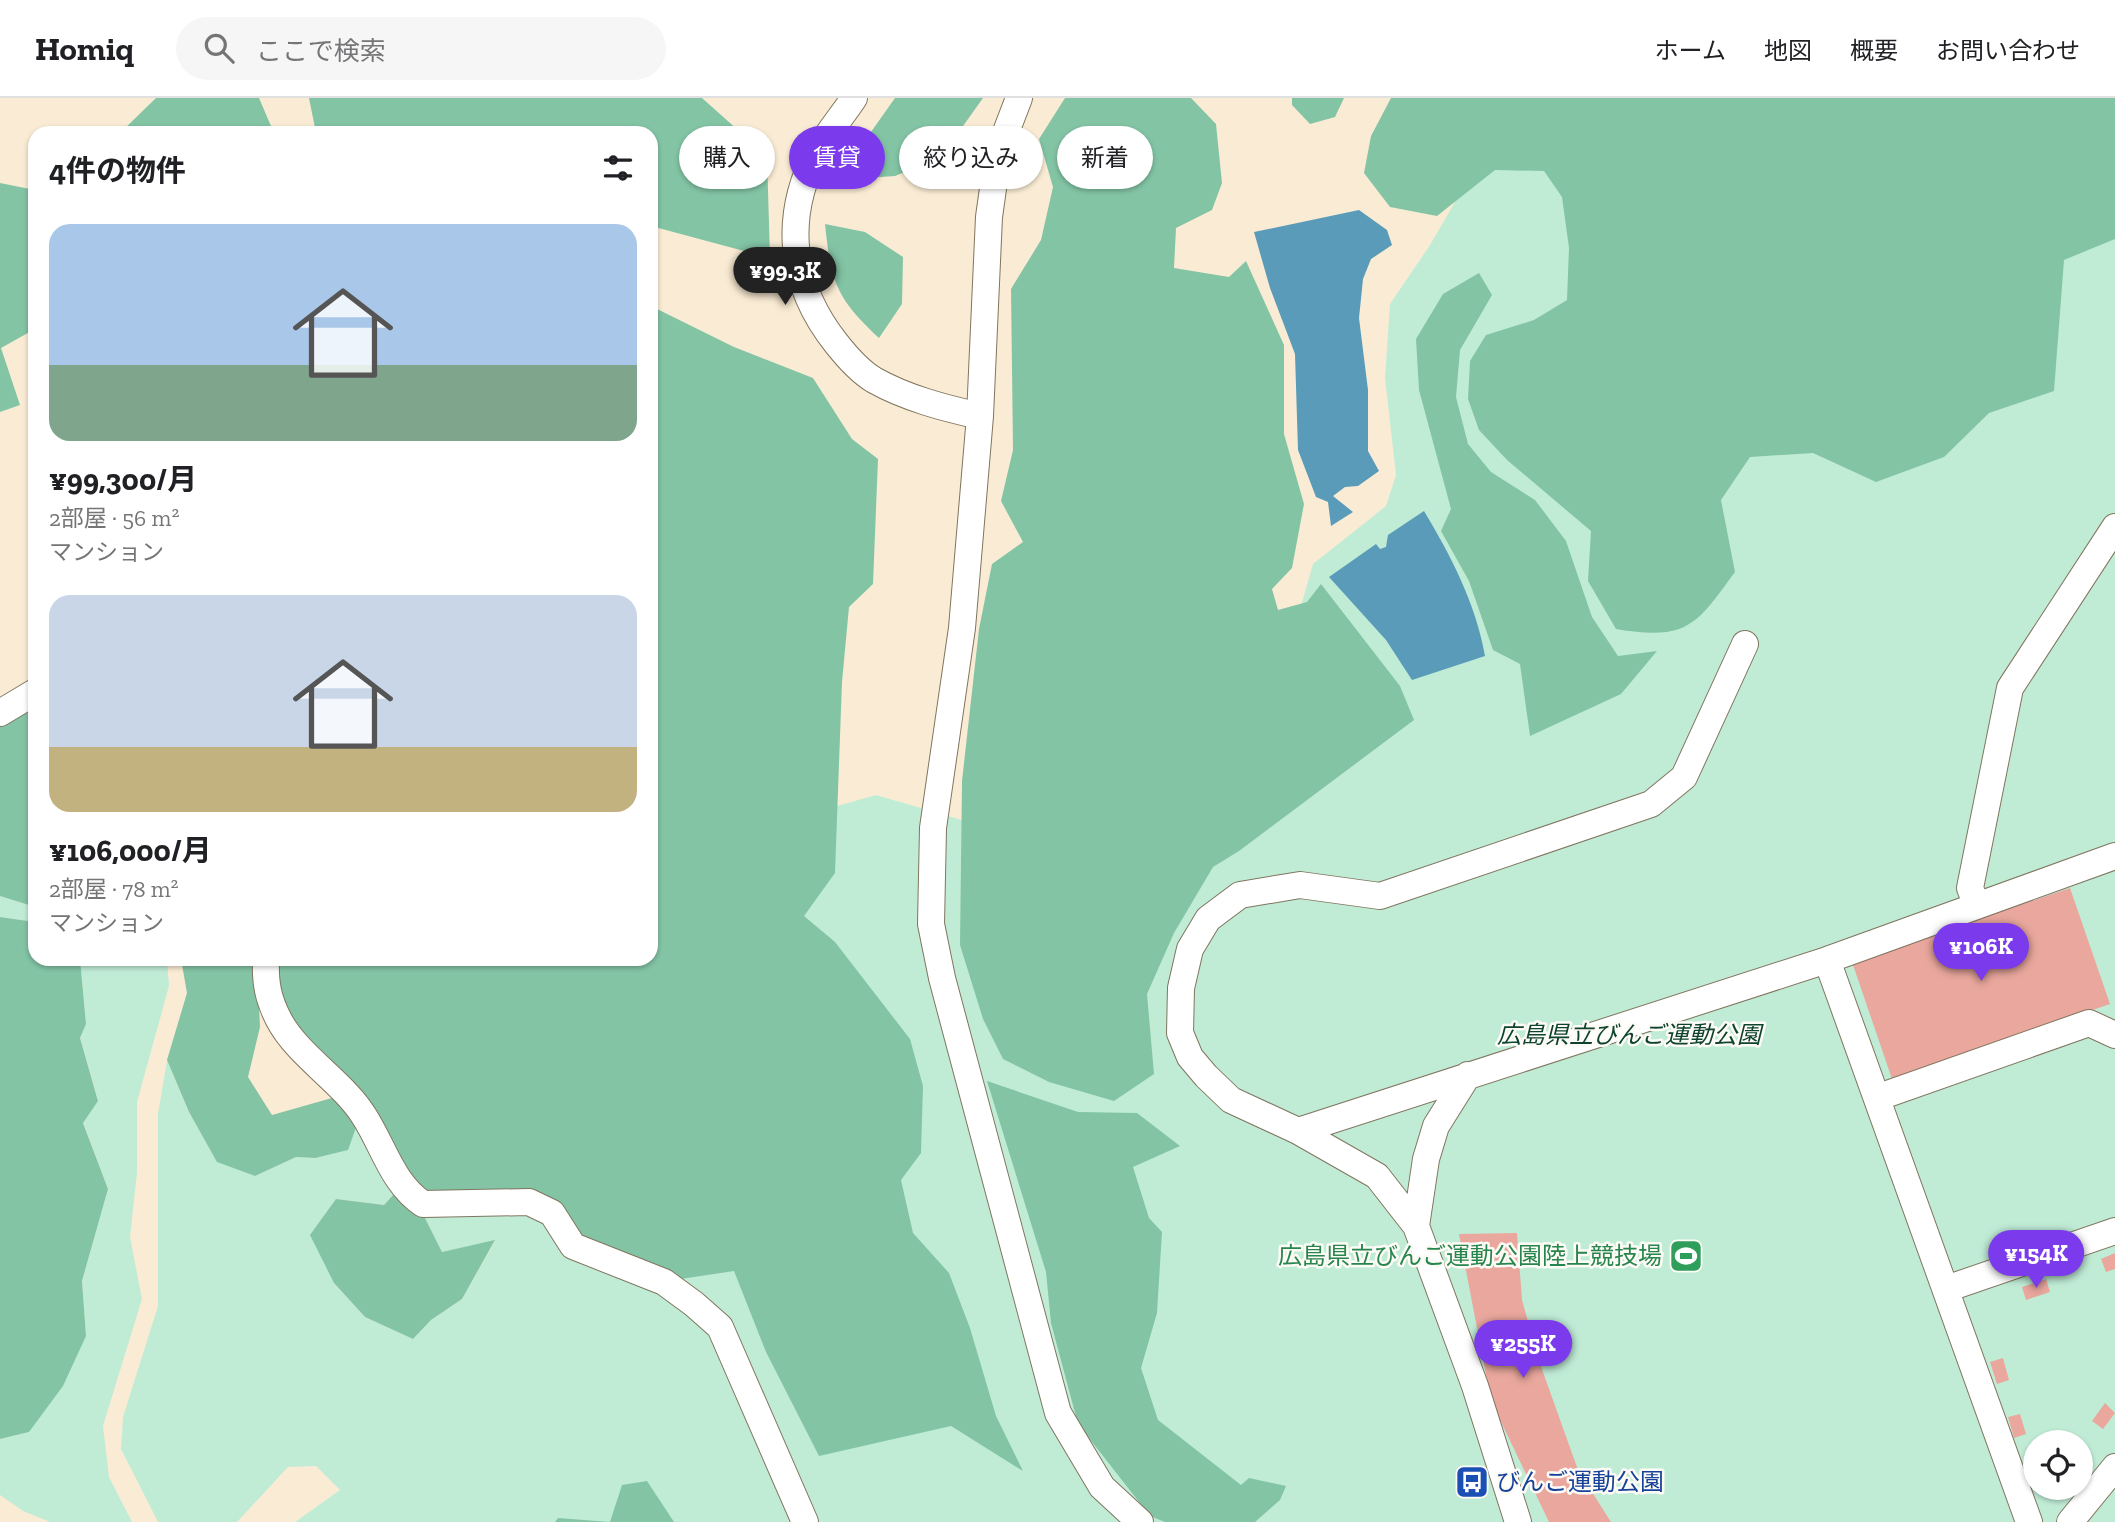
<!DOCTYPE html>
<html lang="ja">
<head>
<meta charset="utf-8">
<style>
	body { margin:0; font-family:"Zilla Slab","Noto Sans JP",serif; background:#f6f6f6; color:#202124; height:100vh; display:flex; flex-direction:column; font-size:26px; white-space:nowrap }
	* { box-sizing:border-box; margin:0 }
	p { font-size:23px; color:#757577 }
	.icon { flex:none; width:38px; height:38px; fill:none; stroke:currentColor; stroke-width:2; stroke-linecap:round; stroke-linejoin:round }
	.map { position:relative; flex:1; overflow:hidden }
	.side { position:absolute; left:28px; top:28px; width:630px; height:840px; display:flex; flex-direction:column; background:#fff; border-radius:21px; box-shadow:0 2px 5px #0004 }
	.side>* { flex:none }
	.banner { position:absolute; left:679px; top:28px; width:665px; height:63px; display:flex; gap:14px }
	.fabs { position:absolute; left:2023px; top:1332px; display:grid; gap:14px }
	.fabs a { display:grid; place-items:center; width:70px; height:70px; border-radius:50%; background:#fff; box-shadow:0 2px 5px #0004; font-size:35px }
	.price { position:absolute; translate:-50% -60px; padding:0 16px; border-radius:24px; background:#7c3aed; color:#fff; font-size:23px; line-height:46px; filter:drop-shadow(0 2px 4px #0008) }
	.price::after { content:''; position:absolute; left:50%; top:42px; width:21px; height:16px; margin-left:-10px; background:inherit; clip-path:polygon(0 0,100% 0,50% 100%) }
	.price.current { background:#222; color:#fff }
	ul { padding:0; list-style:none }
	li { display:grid; align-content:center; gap:14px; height:371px; padding:0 21px }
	li span { display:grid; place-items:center; height:217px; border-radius:21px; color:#555 }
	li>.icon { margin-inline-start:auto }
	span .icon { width:126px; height:126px; fill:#fffc; stroke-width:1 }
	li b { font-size:30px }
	h2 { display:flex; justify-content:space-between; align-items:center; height:84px; padding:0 21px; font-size:30px }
	.tag { padding:0 24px; border-radius:32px; background:#fff; box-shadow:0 2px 5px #0004; font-size:24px; line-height:63px }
	.tag.current { background:#7c3aed; color:#fff }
	header { display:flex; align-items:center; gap:42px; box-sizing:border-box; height:98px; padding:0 35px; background:#fff; border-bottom:2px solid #e0e0e0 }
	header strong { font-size:33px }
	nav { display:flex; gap:38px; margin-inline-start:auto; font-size:24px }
	.search { width:490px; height:63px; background:#f6f6f6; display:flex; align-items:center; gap:18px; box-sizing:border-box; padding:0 24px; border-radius:38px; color:#757577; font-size:26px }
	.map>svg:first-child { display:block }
	.green { fill:#c0ecd6; fill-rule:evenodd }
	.forest { fill:#83c4a5 }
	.water { fill:#599bb8 }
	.building { fill:#e9a79d }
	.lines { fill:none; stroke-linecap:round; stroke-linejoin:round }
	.minor-casing { stroke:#81755f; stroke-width:28 }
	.minor { stroke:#fff; stroke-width:26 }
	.labels { text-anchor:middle; stroke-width:5; stroke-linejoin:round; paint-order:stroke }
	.park-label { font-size:24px; font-style:italic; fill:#0d432f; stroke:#fefbf6 }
	.leisure-label { font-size:24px; fill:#27864d; stroke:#fefbf6; text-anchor:end }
	.transit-label { font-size:24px; fill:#164399; stroke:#fefbf6; text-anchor:start }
</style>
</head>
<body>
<header>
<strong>Homiq</strong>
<div class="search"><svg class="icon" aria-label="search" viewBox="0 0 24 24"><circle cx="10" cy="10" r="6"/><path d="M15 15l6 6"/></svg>ここで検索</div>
<nav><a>ホーム</a><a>地図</a><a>概要</a><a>お問い合わせ</a></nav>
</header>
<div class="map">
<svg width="2115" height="1424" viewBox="0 0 2115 1424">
	<rect width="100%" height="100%" fill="#faecd4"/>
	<path class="green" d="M2115,36V1424H295L340,1392L316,1368L288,1369L237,1424H158L121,1351L123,1319L158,1208V1016L167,962L189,1014L217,1063L255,1078L296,1059L315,1060L358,1024L394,1096L384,1107L336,1101L334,1185L365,1219L413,1241L431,1222L462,1201L495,1143L442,1154L424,1118L784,723L876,697L986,729L1291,543L1313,466L1386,408L1396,377L1385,280L1390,206L1430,147L1488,47ZM2035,1344H2081V1390H2035Z
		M0,798L35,809V824L0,819Z
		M80,861H167L169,888L137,1004V1075L130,1139L142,1201L103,1328L109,1379L132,1424H50L23,1413L0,1397V1341L29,1334L86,1238L82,1183L108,1091L83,1024L98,1002L80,940L86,926Z"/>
	<path class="forest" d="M156,0H259L274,35H120Z
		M309,0H702L767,58L770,160L651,128V35H316Z
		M895,0H983L941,59L895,78L837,82Z
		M1065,0H1191L1216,26L1222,85L1212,112L1176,130L1174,170L1229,179L1246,163L1284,247V336L1304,406L1292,470L1272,491L1278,512L1307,504L1321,486L1400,588L1414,622L1239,753L1213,769L1174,835L1147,896L1154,976L1114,1003L1049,984L1003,961L983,921L960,847L962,683L979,531L992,466L1023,444L1001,403L1013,352L1011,191L1041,142L1053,89L1039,41Z
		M1292,0H1344L1335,19L1310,26L1292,7Z
		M1391,0H2115V141L2064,162L2054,293L1989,315L1944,359L1876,384L1813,355L1750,359L1721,402L1735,474C1696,527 1688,543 1616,531L1588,483L1591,433L1507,362L1479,332L1468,301L1470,263L1486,237L1534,222L1567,202L1569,150L1562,99L1544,73L1495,72L1437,118L1390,109L1364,75L1371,38Z
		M0,85L35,92V231L1,250L20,307L0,314Z
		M825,126L865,134L903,159L902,206L879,240C836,200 831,184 825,126Z
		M1479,175L1492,197L1460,252L1456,299L1468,346L1491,374L1535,402L1566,443L1592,519L1618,558L1657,553L1621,596L1530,638L1520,566L1493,552L1469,483L1441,433L1451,411L1419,292L1416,241L1443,196Z
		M651,208L734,249L813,280L852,341L878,361L873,486L849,509L842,584L835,775L804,818L835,844L910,941L923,988L921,1055L901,1082L913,1135L949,1175L970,1230L996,1318L1023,1373L951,1328L819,1358L766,1254L734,1173L674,1182L580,1141L559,1108L426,1096L290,921L278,897L276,861H651Z
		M35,599V809L0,798V621Z
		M0,819L35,824V861H80L86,926L80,940L98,1003L83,1025L108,1091L82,1183L86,1238L63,1288L29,1334L0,1341Z
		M181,861H257L260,929L248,979L272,1017L339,998L358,1024L348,1052L315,1060L296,1059L255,1078L217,1064L189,1014L167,962L187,895Z
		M987,983L1078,1014L1137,1015L1180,1048L1133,1069L1149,1120L1162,1134L1157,1215L1141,1270L1158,1322L1241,1387L1249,1380L1286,1388L1280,1402L1255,1424H1165L1150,1418L1078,1326L1051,1225L1046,1174Z
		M394,1096L424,1118L442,1154L495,1142L462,1201L431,1222L413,1241L365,1219L334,1185L310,1137L336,1101L384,1107Z
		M647,1383L674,1424H555L558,1420L610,1424L622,1387Z"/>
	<path class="water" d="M1359,112L1387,132L1392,147L1371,161L1363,181L1359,220L1368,292V353L1379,373L1358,388L1345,389L1333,398L1353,414L1331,428L1328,404L1316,399L1298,352L1295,256L1270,190L1254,134Z
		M1424,413C1451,458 1476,506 1485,558L1412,582L1386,542L1329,479L1376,446L1380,451L1386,449L1388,437Z"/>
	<path class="building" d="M2070,790L2110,906L1892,981L1852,864Z
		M1517,1135L1522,1202L1539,1263L1578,1372L1611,1424H1549L1491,1303L1459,1136Z
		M2115,1155V1171L2106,1174L2101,1161Z
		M2046,1181L2050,1194L2026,1202L2022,1189Z
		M2003,1260L2009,1282L1997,1286L1990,1264Z
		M2105,1305L2115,1315L2103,1331L2092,1323Z
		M2020,1316L2026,1336L2014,1340L2008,1319Z"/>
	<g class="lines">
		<defs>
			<path id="minor" d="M854,0C843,17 828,34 818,52C782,119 790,187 836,245C847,259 859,273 874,282C906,300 944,310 980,318
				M1019,0L998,55L989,119L980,318L962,530L933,730L931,826L942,880L1058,1315L1102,1389L1140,1424
				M0,615L35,594
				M1977,808L1970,790L2010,590L2115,429
				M266,861C265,885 268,901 279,922C298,958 343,984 364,1018C384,1049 392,1085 423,1106L529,1104L552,1115L573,1148L664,1184L694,1206L720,1229L805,1424
				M1827,862L2029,1424
				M1879,999L2089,925L2115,937
				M1298,1033L1827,862L2115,758
				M1416,1128L1426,1061L1436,1028L1468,977
				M1946,1191L2115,1133
				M1518,1424L1475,1288L1416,1128L1377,1078L1298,1033L1231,1002L1206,978L1190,959L1180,935L1181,890L1190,851L1208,821L1240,797L1300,787L1380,798L1651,706L1684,679L1745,546
				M2070,1424L2115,1369"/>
		</defs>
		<use href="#minor" class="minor-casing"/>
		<use href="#minor" class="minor"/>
	</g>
	<defs>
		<symbol id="stadium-square" viewBox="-11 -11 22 22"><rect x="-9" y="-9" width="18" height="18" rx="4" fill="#2e9e5b" stroke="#fefbf6"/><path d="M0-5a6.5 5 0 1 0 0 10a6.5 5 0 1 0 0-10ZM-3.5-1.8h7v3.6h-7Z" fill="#fff"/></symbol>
		<symbol id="bus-square" viewBox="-11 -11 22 22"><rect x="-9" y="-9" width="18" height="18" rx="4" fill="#1a4fb4" stroke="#fefbf6"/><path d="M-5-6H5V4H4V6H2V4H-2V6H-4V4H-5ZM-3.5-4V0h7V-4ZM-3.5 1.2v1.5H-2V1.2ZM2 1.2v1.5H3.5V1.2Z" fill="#fff"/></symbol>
	</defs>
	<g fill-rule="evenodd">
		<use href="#stadium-square" x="1667" y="1139" width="38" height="38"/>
		<use href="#bus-square" x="1453" y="1365" width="38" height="38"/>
	</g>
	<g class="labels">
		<g class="park-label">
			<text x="1629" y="945">広島県立びんご運動公園</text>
		</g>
		<g class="leisure-label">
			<text x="1662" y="1166">広島県立びんご運動公園陸上競技場</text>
		</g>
		<g class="transit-label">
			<text x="1496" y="1392">びんご運動公園</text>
		</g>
	</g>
</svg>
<div class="fabs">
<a><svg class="icon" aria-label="locate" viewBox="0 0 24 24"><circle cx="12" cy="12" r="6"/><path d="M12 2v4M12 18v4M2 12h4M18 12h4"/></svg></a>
</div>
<b class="price current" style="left:785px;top:209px">¥99.3K</b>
<b class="price" style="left:1981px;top:885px">¥106K</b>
<b class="price" style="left:2036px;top:1192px">¥154K</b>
<b class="price" style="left:1523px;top:1282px">¥255K</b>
<div class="banner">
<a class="tag">購入</a>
<a class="tag current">賃貸</a>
<a class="tag">絞り込み</a>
<a class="tag">新着</a>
</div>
<section class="side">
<h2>4件の物件<svg class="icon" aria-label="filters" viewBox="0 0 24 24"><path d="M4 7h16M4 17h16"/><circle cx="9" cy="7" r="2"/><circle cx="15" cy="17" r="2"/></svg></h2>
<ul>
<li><span style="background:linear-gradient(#a9c7e8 65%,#7fa58c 0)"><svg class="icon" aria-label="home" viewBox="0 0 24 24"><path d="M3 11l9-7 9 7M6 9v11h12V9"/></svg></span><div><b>¥99,300/月</b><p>2部屋 · 56 m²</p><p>マンション</p></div></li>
<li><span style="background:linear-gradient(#c9d6e8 70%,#c2b280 0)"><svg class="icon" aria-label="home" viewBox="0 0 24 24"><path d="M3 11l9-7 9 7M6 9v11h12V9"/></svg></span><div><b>¥106,000/月</b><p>2部屋 · 78 m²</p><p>マンション</p></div></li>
</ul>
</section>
</div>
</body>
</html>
